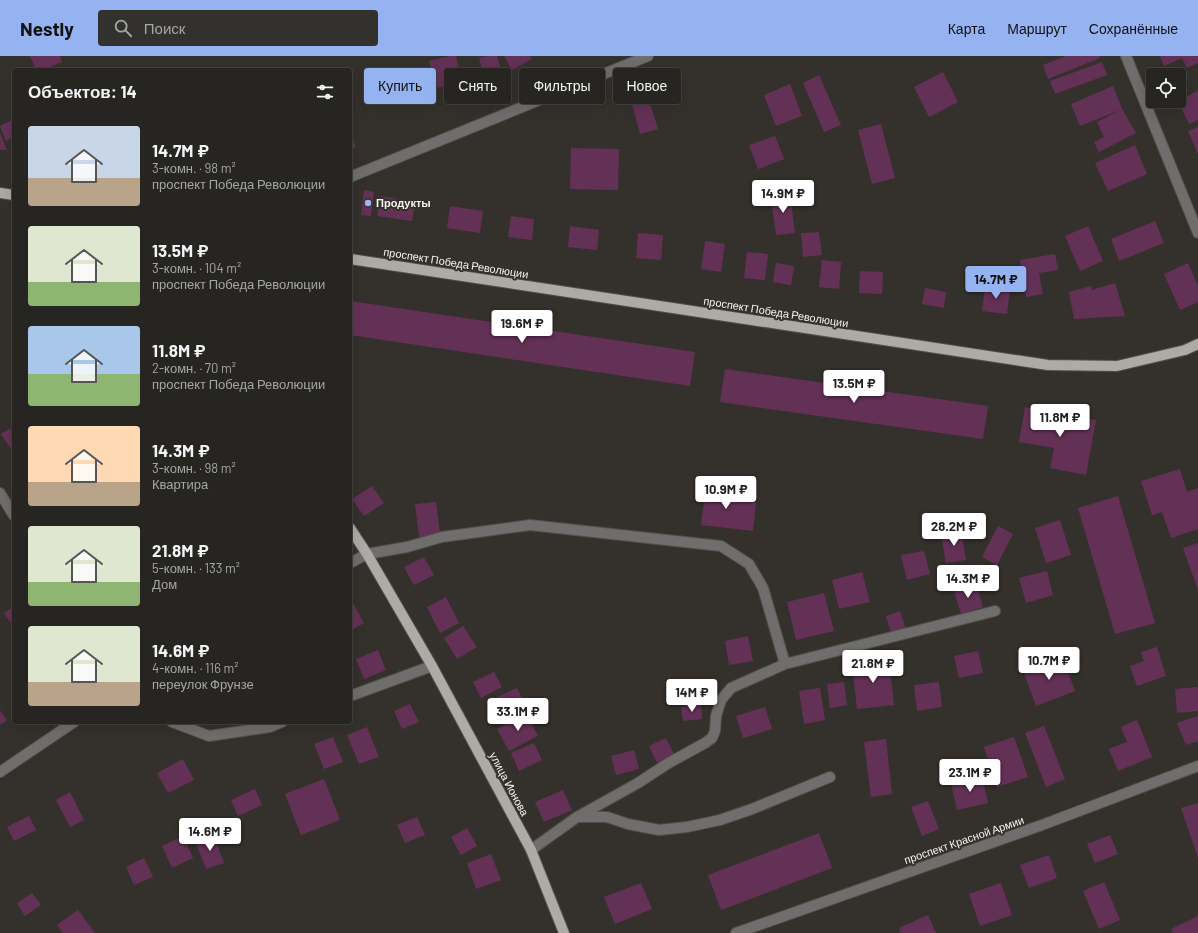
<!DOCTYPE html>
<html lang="ru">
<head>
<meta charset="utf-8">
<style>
	body { margin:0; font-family:Barlow,sans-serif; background:#33312e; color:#f1f3f6; height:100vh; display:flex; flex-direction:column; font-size:15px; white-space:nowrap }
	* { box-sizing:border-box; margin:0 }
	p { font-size:13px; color:#a4a5a5 }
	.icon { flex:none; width:22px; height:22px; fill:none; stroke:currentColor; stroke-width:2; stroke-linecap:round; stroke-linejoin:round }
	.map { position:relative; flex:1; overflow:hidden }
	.panel { position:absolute; left:12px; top:12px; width:340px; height:656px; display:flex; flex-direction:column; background:#272521; border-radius:4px; box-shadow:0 4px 16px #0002,0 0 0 1px #43423f }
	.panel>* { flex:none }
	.guide { position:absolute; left:364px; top:12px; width:380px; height:36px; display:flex; gap:8px }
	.tools { position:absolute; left:1146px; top:12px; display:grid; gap:8px }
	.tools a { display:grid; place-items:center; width:40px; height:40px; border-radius:4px; background:#272521; box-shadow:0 4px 16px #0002,0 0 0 1px #43423f; font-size:20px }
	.price { position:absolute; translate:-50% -34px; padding:0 9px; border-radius:4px; background:#fff; color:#222; font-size:13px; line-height:26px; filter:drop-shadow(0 1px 2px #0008) }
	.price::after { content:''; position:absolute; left:50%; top:24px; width:12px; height:9px; margin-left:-6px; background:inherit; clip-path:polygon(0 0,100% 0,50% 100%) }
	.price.selected { background:#95b2f1; color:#111 }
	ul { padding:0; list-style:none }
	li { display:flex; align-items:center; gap:12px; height:100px; padding:0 16px }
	li span { display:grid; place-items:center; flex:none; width:112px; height:80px; border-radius:4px; color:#555 }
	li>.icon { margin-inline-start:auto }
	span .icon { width:48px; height:48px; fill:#fffc; stroke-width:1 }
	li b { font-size:17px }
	h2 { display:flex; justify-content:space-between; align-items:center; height:48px; padding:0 16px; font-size:17px }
	.pill { padding:0 14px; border-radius:4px; background:#272521; box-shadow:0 4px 16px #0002,0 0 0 1px #43423f; font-size:14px; line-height:36px }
	.pill.selected { background:#95b2f1; color:#111 }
	header { display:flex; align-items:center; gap:24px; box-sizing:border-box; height:56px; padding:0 20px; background:#95b2f1; color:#111 }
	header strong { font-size:19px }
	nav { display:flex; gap:22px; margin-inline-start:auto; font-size:14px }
	.search { width:280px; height:36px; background:#33312e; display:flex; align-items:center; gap:10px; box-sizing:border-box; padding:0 14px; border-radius:4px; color:#a4a5a5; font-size:15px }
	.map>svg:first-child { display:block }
	.building { fill:#643156 }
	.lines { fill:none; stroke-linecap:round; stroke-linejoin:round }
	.minor-casing { stroke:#53504b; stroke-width:12 }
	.major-casing { stroke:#53504b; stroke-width:12 }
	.minor { stroke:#706e6c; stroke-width:10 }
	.major { stroke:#aeaaa5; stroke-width:10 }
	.poi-dot { fill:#a3b2fd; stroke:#34312c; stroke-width:1.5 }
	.labels { text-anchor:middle; stroke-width:4; stroke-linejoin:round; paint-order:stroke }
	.poi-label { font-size:11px; font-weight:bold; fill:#f6f4f0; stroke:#34312c; text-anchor:start }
	.street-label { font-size:11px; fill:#f6f4f0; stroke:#34312c }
</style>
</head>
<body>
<header>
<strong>Nestly</strong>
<div class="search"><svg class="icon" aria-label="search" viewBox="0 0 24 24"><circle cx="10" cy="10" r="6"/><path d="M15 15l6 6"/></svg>Поиск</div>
<nav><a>Карта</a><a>Маршрут</a><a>Сохранённые</a></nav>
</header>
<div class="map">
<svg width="1198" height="877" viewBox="0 0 1198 877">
	<rect width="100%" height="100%" fill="#34312c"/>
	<path class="building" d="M30,0H60L62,6L43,14H36Z
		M450,0H456L462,26L436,32L429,5Z
		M487,0H497L505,28L488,33L479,2Z
		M504,0H530L532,3L512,14Z
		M1066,0H1099L1100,2L1048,23L1043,9Z
		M1160,0H1198V7L1187,12L1182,2L1164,10Z
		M1102,6L1107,19L1055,38L1050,25Z
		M943,16L958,46L929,61L914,31Z
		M819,19L841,69L824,76L803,27Z
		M790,28L802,60L776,70L764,39Z
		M1113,30L1122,53L1136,77L1099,96L1094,86L1104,81L1097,66L1120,54L1080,70L1071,48Z
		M1198,35V64L1189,68L1178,45Z
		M649,44L658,73L640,78L632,48Z
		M14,63V81L6,85L0,70Z
		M881,68L895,122L872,128L858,74Z
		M1198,71V98L1188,75Z
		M0,77L7,94H0Z
		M350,77L356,91L350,93Z
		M775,80L784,103L758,113L749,89Z
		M1135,89L1147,118L1108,135L1095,107Z
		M571,92L619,93L618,134L570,133Z
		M364,134L374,136L371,160L361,159Z
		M790,137L795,177L776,179L771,140Z
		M381,140L415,146L412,165L377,160Z
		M450,150L483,155L480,177L447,172Z
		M511,160L534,163L532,184L508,181Z
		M1155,165L1164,187L1119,205L1111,183Z
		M570,170L599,174L597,194L568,191Z
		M1088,170L1103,205L1080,215L1065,180Z
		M819,176L822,199L803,201L801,177Z
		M638,177L663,179L661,204L636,202Z
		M705,185L725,188L721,216L701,213Z
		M747,196L768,198L765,224L744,222Z
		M1055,198L1058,214L1039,217L1043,238L1026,241L1020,204Z
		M822,204L841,206L839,233L819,231Z
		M776,207L794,210L791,229L773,226Z
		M1188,207L1198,230V246L1180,254L1164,218Z
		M860,215L883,216L882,238L859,237Z
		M1115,227L1125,260L1074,263L1069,236L1091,230L1092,234Z
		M985,231L1010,234L1007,258L982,255Z
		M925,232L946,236L944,252L922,248Z
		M350,245L695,296L690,330L350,279Z
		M725,313L988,350L983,383L720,346Z
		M1025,351L1096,364L1086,419L1050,412L1054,392L1019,386Z
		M14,370V398L1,378Z
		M1180,413L1187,436L1198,432V473L1171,482L1162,456L1152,459L1141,425Z
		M707,423L722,425L720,441L756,446L753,475L701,469Z
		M372,430L384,447L364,460L352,443Z
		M1118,440L1155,567L1115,578L1078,452Z
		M436,446L440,478L419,481L415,448Z
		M1060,464L1071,499L1046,507L1035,472Z
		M998,470L1013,478L997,509L982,501Z
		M961,475L966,504L946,507L941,479Z
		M1198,487V534L1183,492Z
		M924,495L930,518L907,524L901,499Z
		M424,501L434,519L414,529L404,511Z
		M1047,515L1053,539L1026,547L1019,522Z
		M862,516L870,546L839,553L832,524Z
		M976,528L983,551L961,558L954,535Z
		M824,537L834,575L796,584L787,546Z
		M446,541L459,567L440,577L427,551Z
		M350,542L364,567L350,575Z
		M14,550V572L4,557Z
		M900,555L906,573L891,577L886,560Z
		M463,570L477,591L457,603L444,582Z
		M748,580L753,605L729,609L725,585Z
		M1157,591L1166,620L1137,630L1130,610L1144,605L1141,596Z
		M378,594L386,614L364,623L356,603Z
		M978,595L983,617L959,622L954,600Z
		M1062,600L1075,635L1036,650L1023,615Z
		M889,604L894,649L857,653L852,608Z
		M494,616L502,631L481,642L473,626Z
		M844,626L847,649L830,652L827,628Z
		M939,626L942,651L917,655L914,629Z
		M1198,631V655L1177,657L1175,633Z
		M517,632L526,650L494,664L486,646Z
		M820,632L825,664L804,668L799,635Z
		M410,648L419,666L402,673L394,655Z
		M701,648L702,663L683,665L681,651Z
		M765,651L772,673L743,682L736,660Z
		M0,655L7,664L0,669Z
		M526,658L538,680L509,695L497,673Z
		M1198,660V685L1186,689L1177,667Z
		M1137,664L1152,701L1118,715L1109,693L1127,686L1121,671Z
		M1044,670L1065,723L1046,731L1025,677Z
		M367,671L379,701L359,708L347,679Z
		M333,681L343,706L324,713L314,688Z
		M1014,681L1028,721L997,731L984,691Z
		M666,682L674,698L657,707L649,690Z
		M886,683L892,738L871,741L864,686Z
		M534,687L542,704L519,715L511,697Z
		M634,694L639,713L616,719L611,700Z
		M183,703L194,724L168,737L157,717Z
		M982,720L988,747L957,754L951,728Z
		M324,723L340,764L301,779L285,738Z
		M255,733L262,749L238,760L231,744Z
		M563,734L572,754L544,766L535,746Z
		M70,736L84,764L70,771L56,744Z
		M928,745L939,773L922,780L911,751Z
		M1198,747V802L1181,752Z
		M29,760L36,774L14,785L7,771Z
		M417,761L425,779L405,787L397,769Z
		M467,772L477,790L461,799L451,781Z
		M819,777L832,812L721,854L708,819Z
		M213,779L224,807L206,813L195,785Z
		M1110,779L1118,798L1095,807L1087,788Z
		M183,780L193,802L172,812L162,790Z
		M491,798L501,824L476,833L467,807Z
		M1049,799L1057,822L1029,832L1020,809Z
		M144,802L153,821L134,829L126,811Z
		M1104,826L1120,864L1099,873L1083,835Z
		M641,827L652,853L615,868L604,841Z
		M1001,827L1012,859L980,870L969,838Z
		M32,837L41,849L25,860L17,847Z
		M78,854L95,877H63L57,869Z
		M928,859L936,877H901L899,872Z
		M1198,860V877H1173L1171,873Z"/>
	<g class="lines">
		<defs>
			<path id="minor" d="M1126,0L1198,177
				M350,121L648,0
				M0,437L14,460
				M350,507L367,498L407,491L442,481L530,469L721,490L749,508L763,532L785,608
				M350,640L432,610
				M172,666L209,680L270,671L282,666
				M0,716L74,666
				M578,761H607L628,768L659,774L687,771L720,764L752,753L830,721
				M531,794L577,761L638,727L667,708L705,687L712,682L715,675L716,660L721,644L731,632L785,608L995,555
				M736,877L1042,769L1198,710"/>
			<path id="major" d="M0,137L14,139
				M350,203L1048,309L1117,310L1185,294L1198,288
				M350,472L367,498L432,610L531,794L564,877"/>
		</defs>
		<use href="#minor" class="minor-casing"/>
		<use href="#major" class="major-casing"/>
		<use href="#minor" class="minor"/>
		<use href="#major" class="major"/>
	</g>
	<circle class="poi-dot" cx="368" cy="147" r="4"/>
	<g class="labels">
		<g class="poi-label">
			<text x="376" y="151">Продукты</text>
		</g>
		<g class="street-label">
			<text transform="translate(456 207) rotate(9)" y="4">проспект Победа Революции</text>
			<text transform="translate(776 256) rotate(9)" y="4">проспект Победа Революции</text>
			<text transform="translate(509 728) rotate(62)" y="4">улица Ионова</text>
			<text transform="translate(964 784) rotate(-19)" y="4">проспект Красной Армии</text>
		</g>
	</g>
</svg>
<div class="tools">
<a><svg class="icon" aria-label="locate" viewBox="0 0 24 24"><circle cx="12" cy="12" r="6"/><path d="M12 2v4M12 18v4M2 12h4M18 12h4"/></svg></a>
</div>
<b class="price" style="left:783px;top:158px">14.9M ₽</b>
<b class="price selected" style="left:996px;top:244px">14.7M ₽</b>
<b class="price" style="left:522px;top:288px">19.6M ₽</b>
<b class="price" style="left:854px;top:348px">13.5M ₽</b>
<b class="price" style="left:1060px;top:382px">11.8M ₽</b>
<b class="price" style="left:726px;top:454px">10.9M ₽</b>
<b class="price" style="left:954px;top:491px">28.2M ₽</b>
<b class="price" style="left:968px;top:543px">14.3M ₽</b>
<b class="price" style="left:1049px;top:625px">10.7M ₽</b>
<b class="price" style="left:873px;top:628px">21.8M ₽</b>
<b class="price" style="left:692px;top:657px">14M ₽</b>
<b class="price" style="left:518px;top:676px">33.1M ₽</b>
<b class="price" style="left:970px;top:737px">23.1M ₽</b>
<b class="price" style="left:210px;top:796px">14.6M ₽</b>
<div class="guide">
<a class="pill selected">Купить</a>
<a class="pill">Снять</a>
<a class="pill">Фильтры</a>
<a class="pill">Новое</a>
</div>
<section class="panel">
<h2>Объектов: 14<svg class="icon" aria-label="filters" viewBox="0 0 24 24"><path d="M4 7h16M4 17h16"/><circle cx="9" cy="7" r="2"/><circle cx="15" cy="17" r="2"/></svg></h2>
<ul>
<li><span style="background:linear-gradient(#c9d6e8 65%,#b9a48a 0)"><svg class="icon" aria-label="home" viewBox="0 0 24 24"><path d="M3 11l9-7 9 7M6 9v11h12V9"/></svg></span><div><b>14.7M ₽</b><p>3-комн. · 98 m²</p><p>проспект Победа Революции</p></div></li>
<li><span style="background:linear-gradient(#dfe7d0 70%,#8fb573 0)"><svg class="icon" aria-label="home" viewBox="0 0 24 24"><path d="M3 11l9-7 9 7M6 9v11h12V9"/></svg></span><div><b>13.5M ₽</b><p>3-комн. · 104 m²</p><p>проспект Победа Революции</p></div></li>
<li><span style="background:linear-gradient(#a9c7e8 60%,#8fb573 0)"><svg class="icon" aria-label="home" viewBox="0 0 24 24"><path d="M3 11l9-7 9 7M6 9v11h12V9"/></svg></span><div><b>11.8M ₽</b><p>2-комн. · 70 m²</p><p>проспект Победа Революции</p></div></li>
<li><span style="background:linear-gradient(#ffd9b3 70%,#b9a48a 0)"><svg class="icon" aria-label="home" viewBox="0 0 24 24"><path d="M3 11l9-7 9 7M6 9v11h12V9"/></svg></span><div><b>14.3M ₽</b><p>3-комн. · 98 m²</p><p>Квартира</p></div></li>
<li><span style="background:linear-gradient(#dfe7d0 70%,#8fb573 0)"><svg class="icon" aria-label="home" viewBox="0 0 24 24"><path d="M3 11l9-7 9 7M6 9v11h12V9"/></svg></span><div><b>21.8M ₽</b><p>5-комн. · 133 m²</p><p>Дом</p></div></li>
<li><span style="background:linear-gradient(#dfe7d0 70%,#b9a48a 0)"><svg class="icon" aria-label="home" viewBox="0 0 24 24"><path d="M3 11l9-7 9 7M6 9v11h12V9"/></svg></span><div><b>14.6M ₽</b><p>4-комн. · 116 m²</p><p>переулок Фрунзе</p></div></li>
</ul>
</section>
</div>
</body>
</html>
